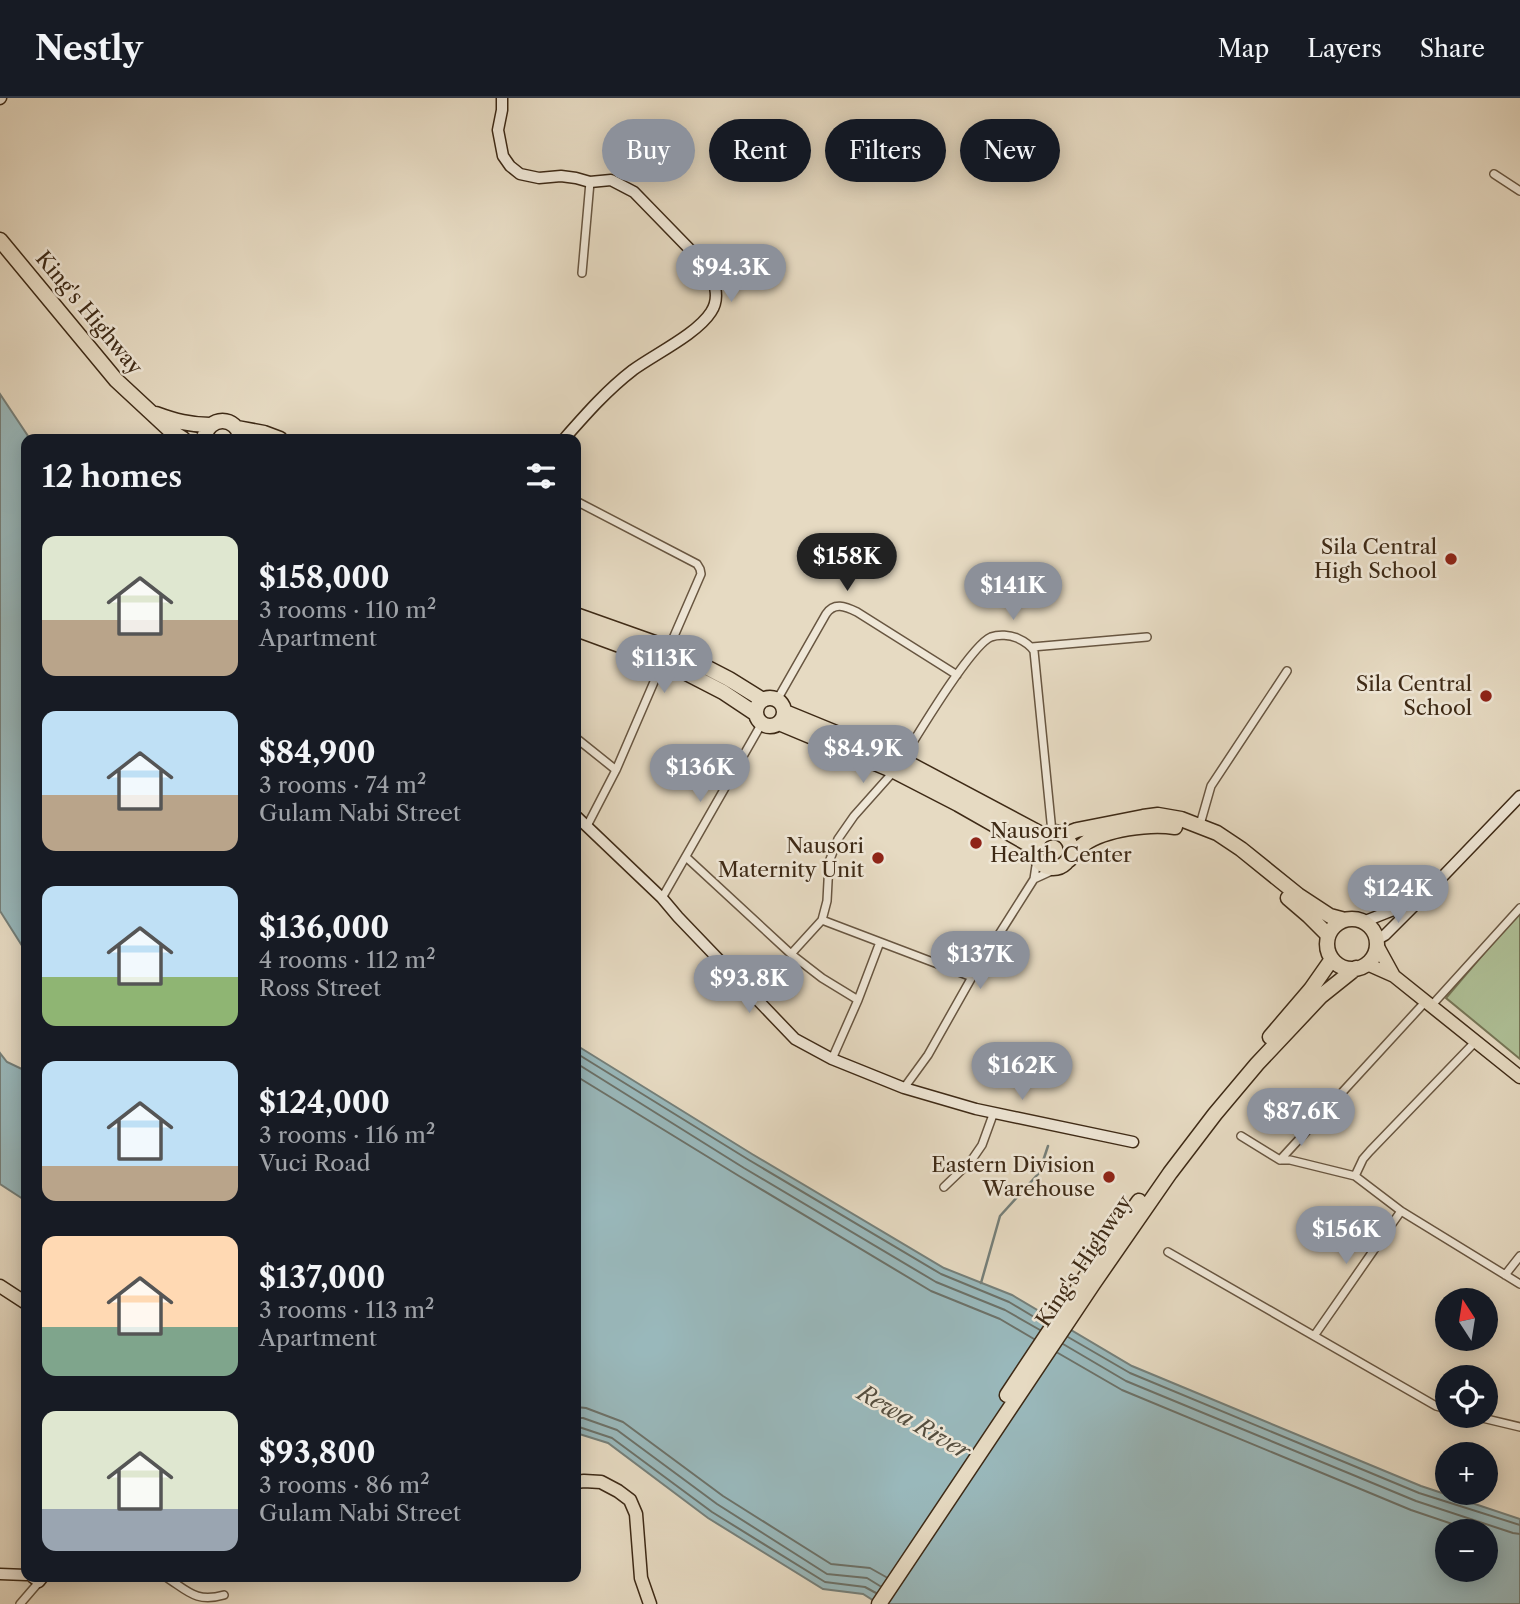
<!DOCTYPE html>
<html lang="en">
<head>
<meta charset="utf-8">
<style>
	body { margin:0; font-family:"Libre Caslon Text",serif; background:#242831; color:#f1f3f6; height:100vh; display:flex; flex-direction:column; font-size:26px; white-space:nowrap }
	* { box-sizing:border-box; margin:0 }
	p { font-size:23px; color:#9ea1a6 }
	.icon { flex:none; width:38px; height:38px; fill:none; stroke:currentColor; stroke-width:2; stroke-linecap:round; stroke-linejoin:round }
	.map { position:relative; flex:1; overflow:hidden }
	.drawer { position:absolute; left:21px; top:336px; width:560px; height:1148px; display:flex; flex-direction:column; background:#171b24; border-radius:14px; box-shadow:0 4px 18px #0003 }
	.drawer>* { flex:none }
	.guide { position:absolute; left:602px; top:21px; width:665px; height:63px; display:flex; gap:14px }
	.needle { width:46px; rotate:348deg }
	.controls { position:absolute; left:1435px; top:1190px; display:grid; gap:14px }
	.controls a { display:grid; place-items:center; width:63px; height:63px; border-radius:50%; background:#171b24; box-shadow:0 4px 18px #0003; font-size:35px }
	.price { position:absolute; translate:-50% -60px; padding:0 16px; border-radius:24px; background:#8c9099; color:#fff; font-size:23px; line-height:46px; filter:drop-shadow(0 2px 4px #0008) }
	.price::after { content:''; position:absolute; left:50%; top:42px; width:21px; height:16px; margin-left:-10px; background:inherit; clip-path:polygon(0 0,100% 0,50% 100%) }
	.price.on { background:#222; color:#fff }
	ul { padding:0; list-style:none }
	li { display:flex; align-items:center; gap:21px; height:175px; padding:0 21px }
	li span { display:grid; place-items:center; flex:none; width:196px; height:140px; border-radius:14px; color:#555 }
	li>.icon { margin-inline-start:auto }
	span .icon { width:84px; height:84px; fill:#fffc; stroke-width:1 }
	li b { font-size:30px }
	h2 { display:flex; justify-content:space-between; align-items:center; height:84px; padding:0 21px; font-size:30px }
	.chip { padding:0 24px; border-radius:32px; background:#171b24; box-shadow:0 4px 18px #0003; font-size:24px; line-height:63px }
	.chip.on { background:#8c9099; color:#fff }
	header { display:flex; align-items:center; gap:42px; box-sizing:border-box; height:98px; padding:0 35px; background:#171b24; border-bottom:2px solid #363941 }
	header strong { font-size:33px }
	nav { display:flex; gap:38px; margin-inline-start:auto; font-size:24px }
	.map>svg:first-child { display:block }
	.green { fill:#afc198; stroke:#767657; stroke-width:2 }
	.water { fill:#99b8bb; stroke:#757f79; stroke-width:2; fill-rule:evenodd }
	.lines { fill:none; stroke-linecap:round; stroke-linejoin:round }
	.shore { stroke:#6c7168; stroke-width:2 }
	.stream { stroke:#757f79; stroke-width:2.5 }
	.street-casing { stroke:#685641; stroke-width:10 }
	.secondary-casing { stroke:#3e2a16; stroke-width:13 }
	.primary-casing { stroke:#3e2a16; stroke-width:15 }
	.highway-casing { stroke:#3e2a16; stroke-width:17 }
	.street { stroke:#efe7d7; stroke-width:7 }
	.secondary { stroke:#efe7d7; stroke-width:10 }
	.primary { stroke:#e6dac2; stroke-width:12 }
	.highway { stroke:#e6dac2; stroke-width:14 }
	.poi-dot { fill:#8f2418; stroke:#efe7d7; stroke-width:2.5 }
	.labels { text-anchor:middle; stroke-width:5; stroke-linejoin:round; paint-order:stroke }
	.street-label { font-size:21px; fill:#3e2a16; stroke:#efe7d7 }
	.poi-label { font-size:21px; fill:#3e2a16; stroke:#efe7d7; text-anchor:end }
	.water-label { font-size:23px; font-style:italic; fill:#554e3f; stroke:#efe7d7 }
</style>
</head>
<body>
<header>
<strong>Nestly</strong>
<nav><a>Map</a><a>Layers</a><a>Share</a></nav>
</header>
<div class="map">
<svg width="1520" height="1506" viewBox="0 0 1520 1506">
	<rect width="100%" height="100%" fill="#e6dac2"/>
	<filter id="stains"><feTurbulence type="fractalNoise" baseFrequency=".00286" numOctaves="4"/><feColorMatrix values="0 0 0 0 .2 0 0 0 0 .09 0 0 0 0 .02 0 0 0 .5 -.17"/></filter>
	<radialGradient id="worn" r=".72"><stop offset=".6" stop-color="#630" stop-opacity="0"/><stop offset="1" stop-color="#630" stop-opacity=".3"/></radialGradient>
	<path class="green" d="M1520,813V961L1446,900Z"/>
	<path class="water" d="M0,296L30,341H26V854L0,813Z
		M576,947L752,1056L944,1170L1012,1197L1132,1268L1421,1388L1520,1421V1506H879L863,1496L823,1491L708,1420L608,1345L576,1335ZM1447,1433H1486V1472H1447Z
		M0,955L7,964L26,973V1103L0,1086Z"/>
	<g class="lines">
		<path class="shore" d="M576,955L749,1062L941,1176L1009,1204L1044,1225
			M576,965L744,1070L936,1184L1005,1212L1040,1232
			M576,978L739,1078L931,1193L1000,1221L1034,1241
			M1068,1239L1130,1275L1419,1395L1520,1427
			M1063,1246L1126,1283L1416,1403L1513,1435L1520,1436
			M1058,1255L1122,1292L1411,1412L1473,1433
			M576,1309L586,1310L623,1324L723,1398L831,1466L870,1470L886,1479
			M576,1320H583L617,1332L717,1406L827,1476L867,1480L880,1488
			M576,1328L612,1340L712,1414L825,1484L865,1489L876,1495"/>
		<path class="stream" d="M981,1185L1000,1118L1039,1075L1048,1048"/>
		<defs>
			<path id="street" d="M1494,76L1520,93
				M582,175L590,84
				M576,403L697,466L700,471L701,476L668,552
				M1032,549L1147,539
				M777,602L826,516C834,504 845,508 857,514L957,577
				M576,640L616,672
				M902,662C917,638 970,548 991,539C999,536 1010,537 1017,540C1024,543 1030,547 1034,553L1052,734
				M587,728L616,672L663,563
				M1199,730L1211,688L1287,573
				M686,759L791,856L822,880L858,902
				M1034,781L1058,770
				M662,800L762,625
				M822,822L972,879
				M791,856L822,822L827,803L829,764L838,741L854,718L895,672
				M1432,907L1520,810
				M832,961L858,902L880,844
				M904,990L928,957L972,879L1034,781L1037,761
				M1241,1038L1280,1062H1290L1355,1078L1401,1113L1520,1186
				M1280,1062L1426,903
				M1355,1078L1363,1061L1370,1053L1476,943
				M944,1089L971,1063L982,1047L994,1014
				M1168,1154L1436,1308L1447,1311
				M1505,1177L1520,1158
				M1314,1238L1401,1113
				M1474,1318L1520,1329
				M166,1479C188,1493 196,1505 224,1497
				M20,1506L39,1484"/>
			<path id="secondary" d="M502,0V12L498,32L503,58L510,68L520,76L539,80L561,78L576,80L590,84L611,82L634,94L706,168C714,182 721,199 711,214C697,236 655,256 633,272C607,292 586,316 564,341
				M0,1L1,0
				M576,718L662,800L678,819L795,941L832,961L904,990L976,1011L1133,1044
				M1363,824L1416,803
				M1376,842L1385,837L1421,801L1520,698
				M0,1476L26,1477
				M32,1479L39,1484L43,1479"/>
			<path id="primary" d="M1377,847L1394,878
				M1367,866L1394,878L1520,979
				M0,1188L26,1205
				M576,1384L584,1383L601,1384L618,1393L630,1402L636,1416L641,1480L650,1506"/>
			<path id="highway" d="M0,142L116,282L172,334L183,341
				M156,316C175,323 190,327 210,327
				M237,330L264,335L280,341
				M204,341C208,317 237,317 241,341
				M576,517L669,550L729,581L763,602
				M576,531L663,563L723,594L756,616
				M756 614a14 14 0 1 1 28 0a14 14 0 1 1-28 0Z
				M785,614L902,662L1043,737
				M779,625L894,673L958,706L1035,750
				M1035 752a18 18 0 1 1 36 0a18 18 0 1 1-36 0Z
				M1064,737L1077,732L1143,719L1158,717L1181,721L1217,735L1241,751L1298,797L1330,818L1345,822
				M1069,762C1073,757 1078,750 1084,746C1105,731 1150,725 1175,729
				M1288,800L1309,818L1328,837
				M1327 846a25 25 0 1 1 50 0a25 25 0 1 1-50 0Z
				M1270,939L1311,891L1332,861
				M1007,1297L1084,1181L1139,1103
				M879,1506L1093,1186L1170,1075L1215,1016L1257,966L1321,898L1356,870"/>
		</defs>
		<use href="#street" class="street-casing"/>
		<use href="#secondary" class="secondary-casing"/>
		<use href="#primary" class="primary-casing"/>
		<use href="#highway" class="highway-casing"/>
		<use href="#street" class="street"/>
		<use href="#secondary" class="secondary"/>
		<use href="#primary" class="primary"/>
		<use href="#highway" class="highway"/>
	</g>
	<g class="poi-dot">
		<circle cx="1451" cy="461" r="7"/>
		<circle cx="1486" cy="598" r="7"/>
		<circle cx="976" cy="745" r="7"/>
		<circle cx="878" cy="760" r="7"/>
		<circle cx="1109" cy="1079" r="7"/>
	</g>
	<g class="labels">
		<g class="street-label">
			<text transform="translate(89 215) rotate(50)" y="7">King's Highway</text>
			<text transform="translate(1084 1163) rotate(-56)" y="7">King's Highway</text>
		</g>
		<g class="poi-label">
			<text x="1437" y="456">Sila Central<tspan x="1437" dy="24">High School</tspan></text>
			<text x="1472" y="593">Sila Central<tspan x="1472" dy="24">School</tspan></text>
			<text x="990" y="740" text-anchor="start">Nausori<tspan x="990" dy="24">Health Center</tspan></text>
			<text x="864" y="755">Nausori<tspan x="864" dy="24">Maternity Unit</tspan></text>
			<text x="1095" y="1074">Eastern Division<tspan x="1095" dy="24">Warehouse</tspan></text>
		</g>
		<g class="water-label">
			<text transform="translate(914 1324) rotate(30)" y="8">Rewa River</text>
		</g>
	</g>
	<rect width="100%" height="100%" filter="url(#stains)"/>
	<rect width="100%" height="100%" fill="url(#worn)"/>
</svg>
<div class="controls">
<a><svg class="needle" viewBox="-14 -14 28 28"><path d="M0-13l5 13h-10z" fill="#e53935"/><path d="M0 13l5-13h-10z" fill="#9ea1a6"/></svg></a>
<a><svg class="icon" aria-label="locate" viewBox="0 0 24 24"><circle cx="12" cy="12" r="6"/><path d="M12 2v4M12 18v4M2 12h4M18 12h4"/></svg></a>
<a>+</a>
<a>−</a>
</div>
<b class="price" style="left:731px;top:206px">$94.3K</b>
<b class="price on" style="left:847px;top:495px">$158K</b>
<b class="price" style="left:1013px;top:524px">$141K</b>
<b class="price" style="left:664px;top:597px">$113K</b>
<b class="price" style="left:863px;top:687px">$84.9K</b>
<b class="price" style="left:700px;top:706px">$136K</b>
<b class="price" style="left:1398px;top:827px">$124K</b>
<b class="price" style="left:980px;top:893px">$137K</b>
<b class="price" style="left:749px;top:917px">$93.8K</b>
<b class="price" style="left:1022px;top:1004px">$162K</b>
<b class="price" style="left:1301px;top:1050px">$87.6K</b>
<b class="price" style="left:1346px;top:1168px">$156K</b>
<div class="guide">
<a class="chip on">Buy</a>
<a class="chip">Rent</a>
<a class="chip">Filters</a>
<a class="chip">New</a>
</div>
<section class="drawer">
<h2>12 homes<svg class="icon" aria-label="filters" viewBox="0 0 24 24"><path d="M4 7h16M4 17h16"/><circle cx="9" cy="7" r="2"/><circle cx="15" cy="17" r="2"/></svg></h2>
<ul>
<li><span style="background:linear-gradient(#dfe7d0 60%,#b9a48a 0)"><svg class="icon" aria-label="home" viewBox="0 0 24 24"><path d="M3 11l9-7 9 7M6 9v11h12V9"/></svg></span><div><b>$158,000</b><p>3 rooms · 110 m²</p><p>Apartment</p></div></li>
<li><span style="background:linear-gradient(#bfe0f5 60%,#b9a48a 0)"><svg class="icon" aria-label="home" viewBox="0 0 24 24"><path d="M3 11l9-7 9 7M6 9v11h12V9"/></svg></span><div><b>$84,900</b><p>3 rooms · 74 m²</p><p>Gulam Nabi Street</p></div></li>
<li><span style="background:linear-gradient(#bfe0f5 65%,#8fb573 0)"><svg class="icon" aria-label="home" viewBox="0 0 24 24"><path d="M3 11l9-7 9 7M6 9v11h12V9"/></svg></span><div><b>$136,000</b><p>4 rooms · 112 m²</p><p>Ross Street</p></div></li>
<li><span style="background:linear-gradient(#bfe0f5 75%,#b9a48a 0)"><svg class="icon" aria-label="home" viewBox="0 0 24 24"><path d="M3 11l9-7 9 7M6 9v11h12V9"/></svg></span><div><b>$124,000</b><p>3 rooms · 116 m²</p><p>Vuci Road</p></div></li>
<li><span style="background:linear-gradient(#ffd9b3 65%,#7fa58c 0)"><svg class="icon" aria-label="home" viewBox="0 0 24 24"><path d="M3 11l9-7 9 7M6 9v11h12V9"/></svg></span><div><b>$137,000</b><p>3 rooms · 113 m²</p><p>Apartment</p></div></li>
<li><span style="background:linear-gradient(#dfe7d0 70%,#9aa5b1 0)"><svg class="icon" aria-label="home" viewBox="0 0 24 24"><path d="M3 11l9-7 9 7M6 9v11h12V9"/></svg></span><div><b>$93,800</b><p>3 rooms · 86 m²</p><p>Gulam Nabi Street</p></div></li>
</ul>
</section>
</div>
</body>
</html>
